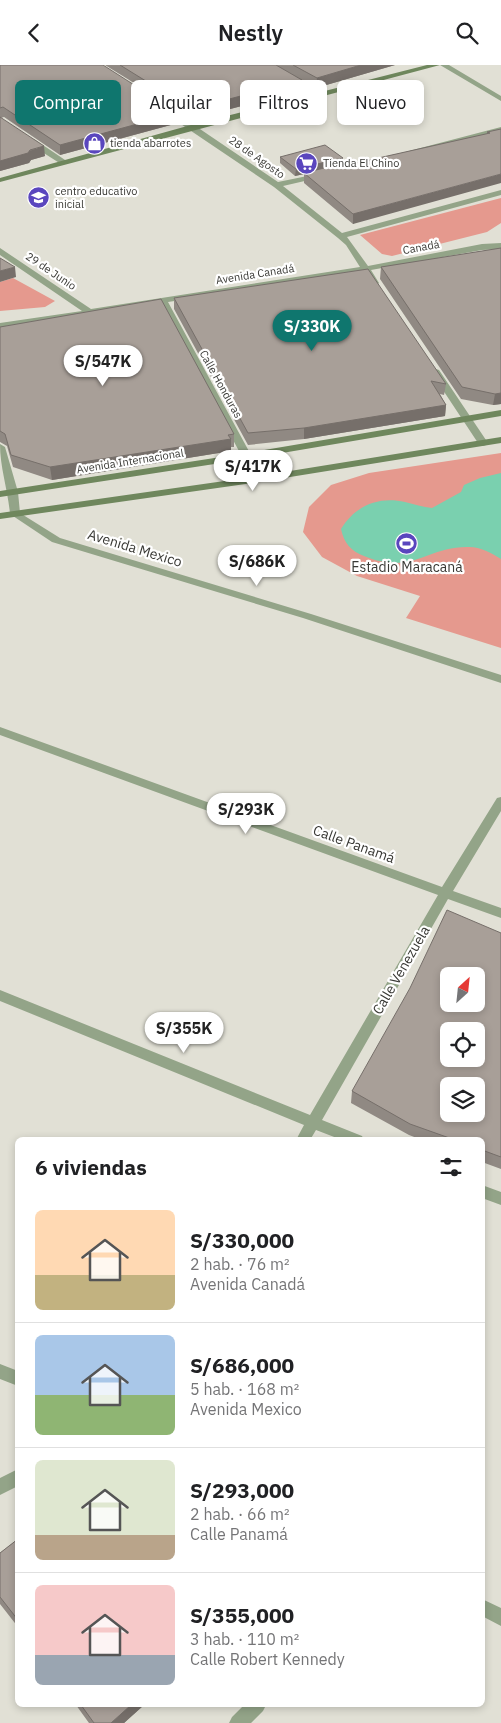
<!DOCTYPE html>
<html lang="es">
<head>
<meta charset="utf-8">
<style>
	body { margin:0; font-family:"IBM Plex Sans",sans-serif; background:#f6f6f6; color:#202124; height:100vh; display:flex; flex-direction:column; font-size:19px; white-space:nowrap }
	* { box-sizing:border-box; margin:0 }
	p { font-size:16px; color:#757577 }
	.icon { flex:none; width:28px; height:28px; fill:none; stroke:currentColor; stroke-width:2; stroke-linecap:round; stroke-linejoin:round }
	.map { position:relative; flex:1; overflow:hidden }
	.drawer { position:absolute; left:15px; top:1072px; width:470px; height:570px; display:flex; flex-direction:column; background:#fff; border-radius:8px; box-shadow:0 2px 8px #0003 }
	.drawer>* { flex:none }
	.top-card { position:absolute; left:15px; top:15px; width:471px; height:45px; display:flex; gap:10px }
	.needle { width:32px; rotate:27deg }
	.controls { position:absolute; left:440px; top:902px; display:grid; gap:10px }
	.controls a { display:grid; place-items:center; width:45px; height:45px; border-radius:8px; background:#fff; box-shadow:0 2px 8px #0003; font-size:25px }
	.price { position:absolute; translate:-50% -42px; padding:0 11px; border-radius:18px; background:#fff; color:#222; font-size:16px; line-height:32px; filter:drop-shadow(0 1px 2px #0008) }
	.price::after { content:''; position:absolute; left:50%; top:30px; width:15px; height:11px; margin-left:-8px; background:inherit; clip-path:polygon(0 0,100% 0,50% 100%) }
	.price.selected { background:#0f766e; color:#fff }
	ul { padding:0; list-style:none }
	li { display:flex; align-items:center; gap:15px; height:125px; padding:0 20px }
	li+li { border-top:1px solid #e0e0e0 }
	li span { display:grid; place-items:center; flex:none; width:140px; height:100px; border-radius:8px; color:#555 }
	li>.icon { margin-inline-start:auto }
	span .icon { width:60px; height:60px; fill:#fffc; stroke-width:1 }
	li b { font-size:21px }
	h2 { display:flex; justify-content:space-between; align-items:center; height:60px; padding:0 20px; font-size:21px }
	.chip { padding:0 18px; border-radius:8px; background:#fff; box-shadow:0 2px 8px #0003; font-size:18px; line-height:45px }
	.chip.selected { background:#0f766e; color:#fff }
	header { display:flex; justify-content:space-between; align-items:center; height:65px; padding:0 20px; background:#fff; font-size:22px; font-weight:600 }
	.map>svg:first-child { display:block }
	.green { fill:#e5998e }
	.water { fill:#7ad0af }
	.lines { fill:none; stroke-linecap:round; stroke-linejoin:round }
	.street { fill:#93a488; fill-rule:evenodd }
	.secondary { fill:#6f875d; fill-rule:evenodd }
	.wall { fill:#908983 }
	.shaded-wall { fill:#766f6a }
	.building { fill:#a89f98; stroke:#766f6a; fill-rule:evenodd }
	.labels { text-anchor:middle; stroke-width:4.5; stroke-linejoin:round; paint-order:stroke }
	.far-poi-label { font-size:11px; fill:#393935; stroke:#fff; text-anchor:start }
	.far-street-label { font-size:11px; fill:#393935; stroke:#fff }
	.street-label { font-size:14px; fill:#393935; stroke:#fff }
	.poi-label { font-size:14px; fill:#393935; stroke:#fff }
</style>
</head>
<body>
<header><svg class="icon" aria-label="back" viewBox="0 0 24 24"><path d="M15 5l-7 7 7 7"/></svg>Nestly<svg class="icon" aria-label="search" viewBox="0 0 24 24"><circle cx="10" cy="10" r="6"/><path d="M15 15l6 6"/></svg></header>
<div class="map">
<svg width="501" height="1658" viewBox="0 0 501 1658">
	<rect width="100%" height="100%" fill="#e1e0d5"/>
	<path class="green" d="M501,133V158L487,167L392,191L382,189L360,170Z
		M13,213L55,236L45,242L0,246V217Z
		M501,388V583L406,553L420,531L357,511L322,492L303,467L309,442L331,420L369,408Z"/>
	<path class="water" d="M501,408V494C491,488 481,482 469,482C426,481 413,511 364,491C351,486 344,478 341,464C355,441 378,431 405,437C414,439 423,442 432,443L461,427L464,420L480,413Z"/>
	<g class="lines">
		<path class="street" d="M262,0H271L324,29L317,31Z
			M440,0H449L501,31V36Z
			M160,41H166L278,117L322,108V112L283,121L342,168L501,125V130L347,172L368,201L482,179L501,178V184L482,185L371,205L379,218L375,221L372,220L363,207L168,237L264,414L263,416H255L254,414L160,239L0,264V258L82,246L0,190V183L91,244L360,202L346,180L338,173L274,122L160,45Z
			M501,62V66L413,88L409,86Z
			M28,74H34L68,97L61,99L28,78Z
			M436,304L439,305L488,378L486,380L483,381L478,378L431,307Z
			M0,379L5,382L18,427L20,448L60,473L311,549L501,610V618L303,553L52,477L10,449C8,425 0,403 0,379Z
			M0,662L442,822L497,733L501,732V746L453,826L501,843V853L448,834L322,1055L362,1071L364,1075H342L316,1065L310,1075H296L304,1060L0,936V925L310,1050L438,830L0,670Z
			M482,1120L501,1127V1140L482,1133Z
			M0,1299L18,1306V1321L0,1314Z
			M18,1404V1421L0,1430V1413Z
			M482,1534L501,1543V1561L482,1551Z
			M244,1640H266L263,1646L251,1658H229L232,1652Z"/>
		<path class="secondary" d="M427,0H440L0,117V113L191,60Z
			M501,345V351L247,394L0,432V426L247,388Z
			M501,372V378L259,417L0,454V448L259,411Z"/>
	</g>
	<path class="wall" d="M0,0L178,48V58L60,90L4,52L1,53L45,91L31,95L29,98L0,106Z
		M105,0H395L316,23L302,15V25L192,54Z
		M501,64L353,159L304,118V109L295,111L280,98V92L343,98H356L487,69V67Z
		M501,183V339L493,340L461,334L380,214L381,202Z
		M174,233L446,319L444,330L440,329L446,340L445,351L304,374L248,380L174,244Z
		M0,262L234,369V382H231V386L52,415L13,402L7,381L0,377Z
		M501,868V1104L482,1097V1075H422L409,1070L351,1038L352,1026Z
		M18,1474V1562L0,1539V1488Z
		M76,1640H144L124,1658H89Z"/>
	<path class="shaded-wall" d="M361,0H395L316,23L317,13Z
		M302,15V25L192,54L191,44Z
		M178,48V58L60,90V80Z
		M44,81L45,91L31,95L29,98L0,106V96Z
		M343,93V99L304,108V109L295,111L296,104Z
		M501,109V118L353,159V149Z
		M15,202L16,212L0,217V206Z
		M501,328V339L493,340L495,329Z
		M446,340L445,351L304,374V363Z
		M231,374V386L52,415L50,402Z
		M131,1640H144L124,1658H111Z"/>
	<path class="building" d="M0,0H103L178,48L60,80L3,42L0,43Z
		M120,0H276L302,15L191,44Z
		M293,0H361L317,13Z
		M0,52L44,81L30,85L28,88L0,96Z
		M501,64V109L353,149L304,108L352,96L356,98L490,68L487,67Z
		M325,80L343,93L296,104L280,92Z
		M501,183V328L495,329L462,322L381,202Z
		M0,193L15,202L0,206Z
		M368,204L446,319L431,316L446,340L304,363L248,368L174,233Z
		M161,234L234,369L228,370L231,374L50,402L11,390L5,369L0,366V262Z
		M447,845L501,868V1092L482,1085V1075H455L410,1059L352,1026L410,923ZM449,911H476V939H449ZM449,966H476V994H449ZM449,1021H476V1049H449Z
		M18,1474V1555L0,1532V1488Z
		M81,1640H131L111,1658H94Z"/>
	<defs>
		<symbol id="shop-disc" viewBox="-11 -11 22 22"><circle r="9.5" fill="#5a46be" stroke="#fff"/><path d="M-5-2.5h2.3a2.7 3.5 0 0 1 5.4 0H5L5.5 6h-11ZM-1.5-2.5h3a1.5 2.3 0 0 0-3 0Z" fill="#fff"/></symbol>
		<symbol id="supermarket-disc" viewBox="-11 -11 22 22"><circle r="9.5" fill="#5a46be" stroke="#fff"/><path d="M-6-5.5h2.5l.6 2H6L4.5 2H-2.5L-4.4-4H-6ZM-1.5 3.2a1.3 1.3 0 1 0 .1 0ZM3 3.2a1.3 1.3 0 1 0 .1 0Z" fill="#fff"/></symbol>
		<symbol id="school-disc" viewBox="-11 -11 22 22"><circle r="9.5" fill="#5a46be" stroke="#fff"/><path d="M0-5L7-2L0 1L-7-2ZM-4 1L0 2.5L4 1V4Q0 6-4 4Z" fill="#fff"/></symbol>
		<symbol id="stadium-disc" viewBox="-11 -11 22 22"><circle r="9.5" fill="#5a46be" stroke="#fff"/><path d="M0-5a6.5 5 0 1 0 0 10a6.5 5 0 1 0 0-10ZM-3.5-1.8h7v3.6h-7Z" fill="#fff"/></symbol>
	</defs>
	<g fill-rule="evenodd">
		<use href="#shop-disc" x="82" y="66" width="25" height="25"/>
		<use href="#supermarket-disc" x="294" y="86" width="25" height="25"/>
		<use href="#school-disc" x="26" y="120" width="25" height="25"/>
		<use href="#stadium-disc" x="394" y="466" width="25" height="25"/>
	</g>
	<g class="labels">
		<g class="far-poi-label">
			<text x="110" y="82">tienda abarrotes</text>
			<text x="323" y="102">Tienda El Chino</text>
			<text x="55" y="130">centro educativo<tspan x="55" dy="13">inicial</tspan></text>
		</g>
		<g class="far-street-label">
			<text transform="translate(257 92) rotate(35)" y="4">28 de Agosto</text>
			<text transform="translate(421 182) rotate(-10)" y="4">Canadá</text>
			<text transform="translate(51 206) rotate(34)" y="4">29 de Junio</text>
			<text transform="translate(255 209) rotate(-9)" y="4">Avenida Canadá</text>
			<text transform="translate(221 319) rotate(61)" y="4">Calle Honduras</text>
			<text transform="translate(130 396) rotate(-9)" y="4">Avenida Internacional</text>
		</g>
		<g class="street-label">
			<text transform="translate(135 483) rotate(17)" y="5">Avenida Mexico</text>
			<text transform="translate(354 779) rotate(20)" y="5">Calle Panamá</text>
			<text transform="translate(401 905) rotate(-60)" y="5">Calle Venezuela</text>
		</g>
		<g class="poi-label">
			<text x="407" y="507">Estadio Maracaná</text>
		</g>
	</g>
</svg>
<div class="controls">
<a><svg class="needle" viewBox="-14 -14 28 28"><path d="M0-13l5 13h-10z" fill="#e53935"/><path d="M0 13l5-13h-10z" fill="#757577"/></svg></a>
<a><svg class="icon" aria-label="locate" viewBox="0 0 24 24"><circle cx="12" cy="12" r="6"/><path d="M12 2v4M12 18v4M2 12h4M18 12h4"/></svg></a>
<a><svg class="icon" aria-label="layers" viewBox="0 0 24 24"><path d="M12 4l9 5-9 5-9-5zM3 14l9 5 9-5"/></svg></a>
</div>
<b class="price selected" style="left:312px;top:287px">S/330K</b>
<b class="price" style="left:103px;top:322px">S/547K</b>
<b class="price" style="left:253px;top:427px">S/417K</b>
<b class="price" style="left:257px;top:522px">S/686K</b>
<b class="price" style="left:246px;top:770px">S/293K</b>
<b class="price" style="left:184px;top:989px">S/355K</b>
<div class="top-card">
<a class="chip selected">Comprar</a>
<a class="chip">Alquilar</a>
<a class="chip">Filtros</a>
<a class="chip">Nuevo</a>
</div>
<section class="drawer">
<h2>6 viviendas<svg class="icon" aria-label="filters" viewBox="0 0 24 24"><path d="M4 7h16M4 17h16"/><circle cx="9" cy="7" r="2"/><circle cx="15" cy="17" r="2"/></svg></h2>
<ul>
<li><span style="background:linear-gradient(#ffd9b3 65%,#c2b280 0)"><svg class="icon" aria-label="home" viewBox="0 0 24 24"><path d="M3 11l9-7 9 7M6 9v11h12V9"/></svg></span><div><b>S/330,000</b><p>2 hab. · 76 m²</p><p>Avenida Canadá</p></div></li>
<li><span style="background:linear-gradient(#a9c7e8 60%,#8fb573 0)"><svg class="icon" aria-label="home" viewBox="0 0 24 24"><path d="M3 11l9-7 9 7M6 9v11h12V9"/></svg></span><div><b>S/686,000</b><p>5 hab. · 168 m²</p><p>Avenida Mexico</p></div></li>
<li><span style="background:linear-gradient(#dfe7d0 75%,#b9a48a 0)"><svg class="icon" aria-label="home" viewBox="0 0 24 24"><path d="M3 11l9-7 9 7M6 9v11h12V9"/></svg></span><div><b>S/293,000</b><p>2 hab. · 66 m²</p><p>Calle Panamá</p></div></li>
<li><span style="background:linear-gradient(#f6c9c9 70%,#9aa5b1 0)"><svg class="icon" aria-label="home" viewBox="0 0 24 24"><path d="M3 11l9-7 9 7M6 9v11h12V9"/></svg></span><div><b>S/355,000</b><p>3 hab. · 110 m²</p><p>Calle Robert Kennedy</p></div></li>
</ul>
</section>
</div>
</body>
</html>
